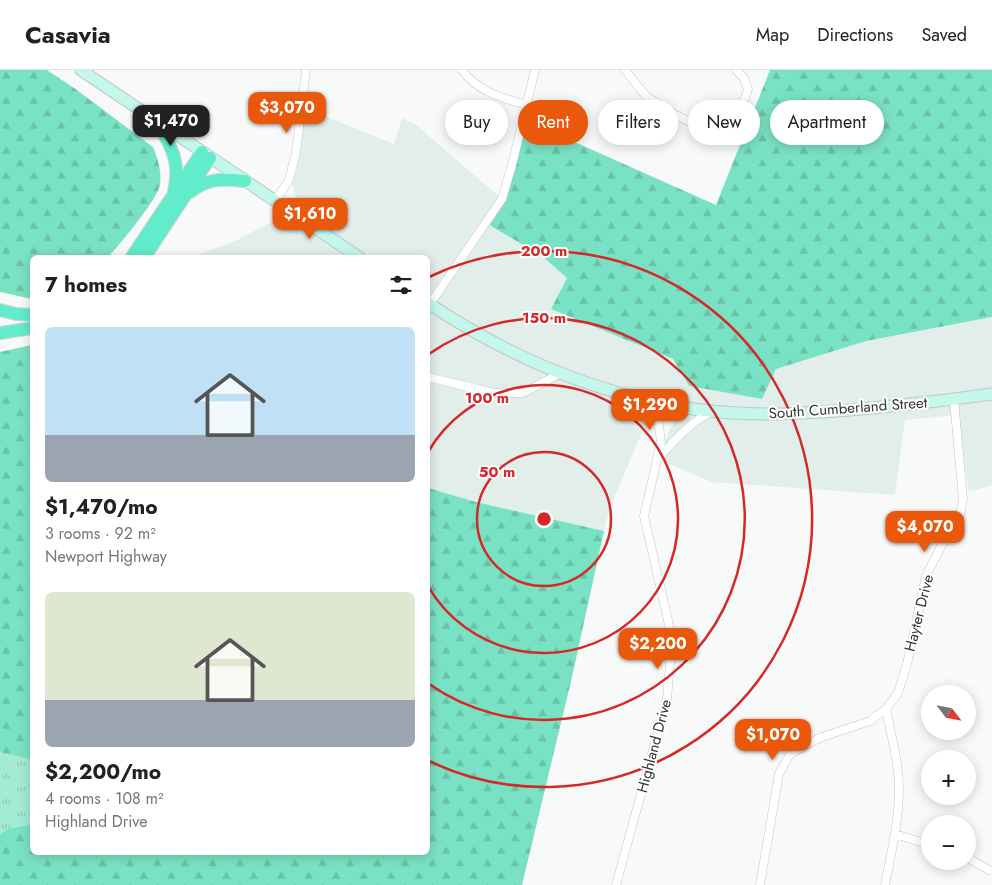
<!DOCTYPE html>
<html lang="en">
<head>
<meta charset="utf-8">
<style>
	body { margin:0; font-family:Jost,sans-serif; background:#f2f2f2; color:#202124; height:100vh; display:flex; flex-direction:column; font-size:19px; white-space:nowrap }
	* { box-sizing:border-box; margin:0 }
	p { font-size:16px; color:#757577 }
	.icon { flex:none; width:28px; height:28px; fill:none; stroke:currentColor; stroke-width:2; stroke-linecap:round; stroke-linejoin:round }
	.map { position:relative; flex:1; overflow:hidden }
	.panel { position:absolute; left:30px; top:185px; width:400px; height:600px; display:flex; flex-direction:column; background:#fff; border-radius:8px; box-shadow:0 2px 12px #0003 }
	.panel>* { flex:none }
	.guide { position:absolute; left:445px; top:30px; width:471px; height:45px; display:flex; gap:10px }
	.needle { width:32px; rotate:122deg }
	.buttons { position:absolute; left:921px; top:615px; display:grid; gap:10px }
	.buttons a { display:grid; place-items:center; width:55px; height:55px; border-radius:50%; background:#fff; box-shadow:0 2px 12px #0003; font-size:25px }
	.price { position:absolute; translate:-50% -42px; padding:0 11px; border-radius:10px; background:#ea580c; color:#fff; font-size:16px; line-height:32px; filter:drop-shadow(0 1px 2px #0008) }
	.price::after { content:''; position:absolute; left:50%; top:30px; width:15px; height:11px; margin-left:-8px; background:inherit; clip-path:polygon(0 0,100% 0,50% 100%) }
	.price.active { background:#222; color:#fff }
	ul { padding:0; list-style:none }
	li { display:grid; align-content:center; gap:10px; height:265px; padding:0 15px }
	li span { display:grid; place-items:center; height:155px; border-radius:8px; color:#555 }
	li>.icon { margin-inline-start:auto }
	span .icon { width:90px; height:90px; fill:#fffc; stroke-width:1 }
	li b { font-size:21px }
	h2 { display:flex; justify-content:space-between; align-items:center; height:60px; padding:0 15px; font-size:21px }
	.tag { padding:0 18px; border-radius:22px; background:#fff; box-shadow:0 2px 12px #0003; font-size:18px; line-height:45px }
	.tag.active { background:#ea580c; color:#fff }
	header { display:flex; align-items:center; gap:30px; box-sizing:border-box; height:70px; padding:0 25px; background:#fff; border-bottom:1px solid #e0e0e0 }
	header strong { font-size:24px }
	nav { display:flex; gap:28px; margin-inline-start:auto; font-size:18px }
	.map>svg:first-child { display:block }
	.built { fill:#e2eeea }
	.grass { fill:url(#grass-tufts) }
	.forest { fill:url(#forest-firs) }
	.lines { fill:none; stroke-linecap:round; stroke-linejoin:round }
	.minor-casing { stroke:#c2c6c5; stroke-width:9 }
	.secondary-casing { stroke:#c2c6c5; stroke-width:13 }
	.trunk-casing { stroke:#d6d6d6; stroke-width:14 }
	.minor { stroke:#fff; stroke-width:8 }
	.secondary { stroke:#c4f8ec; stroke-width:11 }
	.trunk { stroke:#62eccc; stroke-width:12 }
	.ring { fill:none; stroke:#d62828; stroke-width:2.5 }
	.labels { text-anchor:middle; stroke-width:4; stroke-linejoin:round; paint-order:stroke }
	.street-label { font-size:15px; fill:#313332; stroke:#fff }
	.centre { fill:#d62828; stroke:#fff; stroke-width:2.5 }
	.ring-label { font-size:15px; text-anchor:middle; font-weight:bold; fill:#d62828; stroke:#fff; stroke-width:4; stroke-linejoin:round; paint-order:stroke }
</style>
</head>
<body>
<header>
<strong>Casavia</strong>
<nav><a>Map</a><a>Directions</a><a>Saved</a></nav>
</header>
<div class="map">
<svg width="992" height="815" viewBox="0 0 992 815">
	<defs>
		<pattern id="grass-tufts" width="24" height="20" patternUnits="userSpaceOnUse" patternTransform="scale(1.25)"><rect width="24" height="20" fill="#a4ebd5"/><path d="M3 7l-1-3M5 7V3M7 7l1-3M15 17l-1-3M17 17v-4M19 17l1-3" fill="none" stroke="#8ecab7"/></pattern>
		<pattern id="forest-firs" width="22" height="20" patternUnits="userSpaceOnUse" patternTransform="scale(1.25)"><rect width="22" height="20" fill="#7ae2c4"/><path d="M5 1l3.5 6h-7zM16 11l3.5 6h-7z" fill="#6ac2a9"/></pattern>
	</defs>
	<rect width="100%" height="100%" fill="#f7faf9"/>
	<path class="built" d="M305,38L394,74L402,48L415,54L502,129L486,153L542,186L567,208L551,239L673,289L689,316L762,329L776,299L866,271L992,247V416L969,421L956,345L905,350L895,425L712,412L657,389L675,348L650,343L609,440L604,461L476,432L428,418V188H190L240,169L276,149L283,152L298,132L292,114L296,102Z"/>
	<path class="grass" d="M0,682L32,690V754L8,759L0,764Z"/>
	<path class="forest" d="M0,0H47L74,18L153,77C158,89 162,102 160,115C158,128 119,176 108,187L32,188V229L0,222Z
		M770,0H992V247L866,271L776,299L762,329L689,316L673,289L551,239L567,208L542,186L486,153L502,129L523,49L716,135Z
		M32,275V690L0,682V282Z
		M428,418L476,432L604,461L572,607L522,815H0V764L8,759L32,754V782H428Z"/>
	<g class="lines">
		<defs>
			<path id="minor" d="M462,0C478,22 502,28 527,35
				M625,0L646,26L674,44L702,58L717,60L732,50L745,28L748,19L744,8L736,0
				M275,131L289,110L296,82L306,0
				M430,234L502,129L512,95L535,0
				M428,307L494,323H523L559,304
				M659,388C673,371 692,350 712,342
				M895,764L930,775
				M968,788L989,800
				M616,815L667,629L672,568L644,446L661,372L657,340L649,331
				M760,815L779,704L790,684L819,668L870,651L886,639L898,623L907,594L926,506L947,465L960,445L963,429L954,330
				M885,815C891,784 899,751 899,719C899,692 891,665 886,639"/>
			<path id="secondary" d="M81,0L360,188
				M428,233C504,284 589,321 680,337C744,348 808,344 872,338C912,334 952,330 992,324"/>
			<path id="trunk" d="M157,51C171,77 181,91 174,121
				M190,122C210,107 222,109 245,111
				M131,188L202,82
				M144,188L210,88
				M0,240L16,244L32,245
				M0,263L32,258"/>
		</defs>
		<use href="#minor" class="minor-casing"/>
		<use href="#secondary" class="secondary-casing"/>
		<use href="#trunk" class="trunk-casing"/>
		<use href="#minor" class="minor"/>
		<use href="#secondary" class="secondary"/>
		<use href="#trunk" class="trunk"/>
	</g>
	<g class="ring">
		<circle cx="544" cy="449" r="67"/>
		<path d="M428 382A134 134 0 1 1 428 516"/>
		<path d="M429 284A201 201 0 1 1 429 614"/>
		<path d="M429 207A268 268 0 1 1 429 691"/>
	</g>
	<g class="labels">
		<g class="street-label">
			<text transform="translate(848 338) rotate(-4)" y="5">South Cumberland Street</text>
			<text transform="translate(919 543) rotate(-76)" y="5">Hayter Drive</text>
			<text transform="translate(654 676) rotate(-75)" y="5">Highland Drive</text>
		</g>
	</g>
	<circle cx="544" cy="449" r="8" class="centre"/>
	<g class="ring-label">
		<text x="544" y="186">200 m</text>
		<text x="544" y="253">150 m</text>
		<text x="487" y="333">100 m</text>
		<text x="497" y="407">50 m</text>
	</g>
</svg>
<div class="buttons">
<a><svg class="needle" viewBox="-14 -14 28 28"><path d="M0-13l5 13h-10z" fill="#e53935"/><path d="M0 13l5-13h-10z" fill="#757577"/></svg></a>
<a>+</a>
<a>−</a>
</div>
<b class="price" style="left:287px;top:64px">$3,070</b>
<b class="price active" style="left:171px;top:77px">$1,470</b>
<b class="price" style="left:310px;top:170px">$1,610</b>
<b class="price" style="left:650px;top:361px">$1,290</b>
<b class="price" style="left:925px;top:483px">$4,070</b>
<b class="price" style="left:658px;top:600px">$2,200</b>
<b class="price" style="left:773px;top:691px">$1,070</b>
<div class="guide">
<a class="tag">Buy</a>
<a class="tag active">Rent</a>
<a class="tag">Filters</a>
<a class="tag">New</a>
<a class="tag">Apartment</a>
</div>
<section class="panel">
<h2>7 homes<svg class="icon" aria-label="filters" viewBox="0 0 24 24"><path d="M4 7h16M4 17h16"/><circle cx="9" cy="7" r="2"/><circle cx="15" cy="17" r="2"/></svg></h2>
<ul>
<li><span style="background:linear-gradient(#bfe0f5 70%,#9aa5b1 0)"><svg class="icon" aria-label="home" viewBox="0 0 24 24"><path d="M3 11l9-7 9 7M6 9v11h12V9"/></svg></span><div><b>$1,470/mo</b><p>3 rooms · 92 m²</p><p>Newport Highway</p></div></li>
<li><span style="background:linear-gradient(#dfe7d0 70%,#9aa5b1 0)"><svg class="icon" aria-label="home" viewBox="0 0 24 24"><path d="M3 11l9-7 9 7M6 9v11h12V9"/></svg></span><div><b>$2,200/mo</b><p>4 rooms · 108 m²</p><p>Highland Drive</p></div></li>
</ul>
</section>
</div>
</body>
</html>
